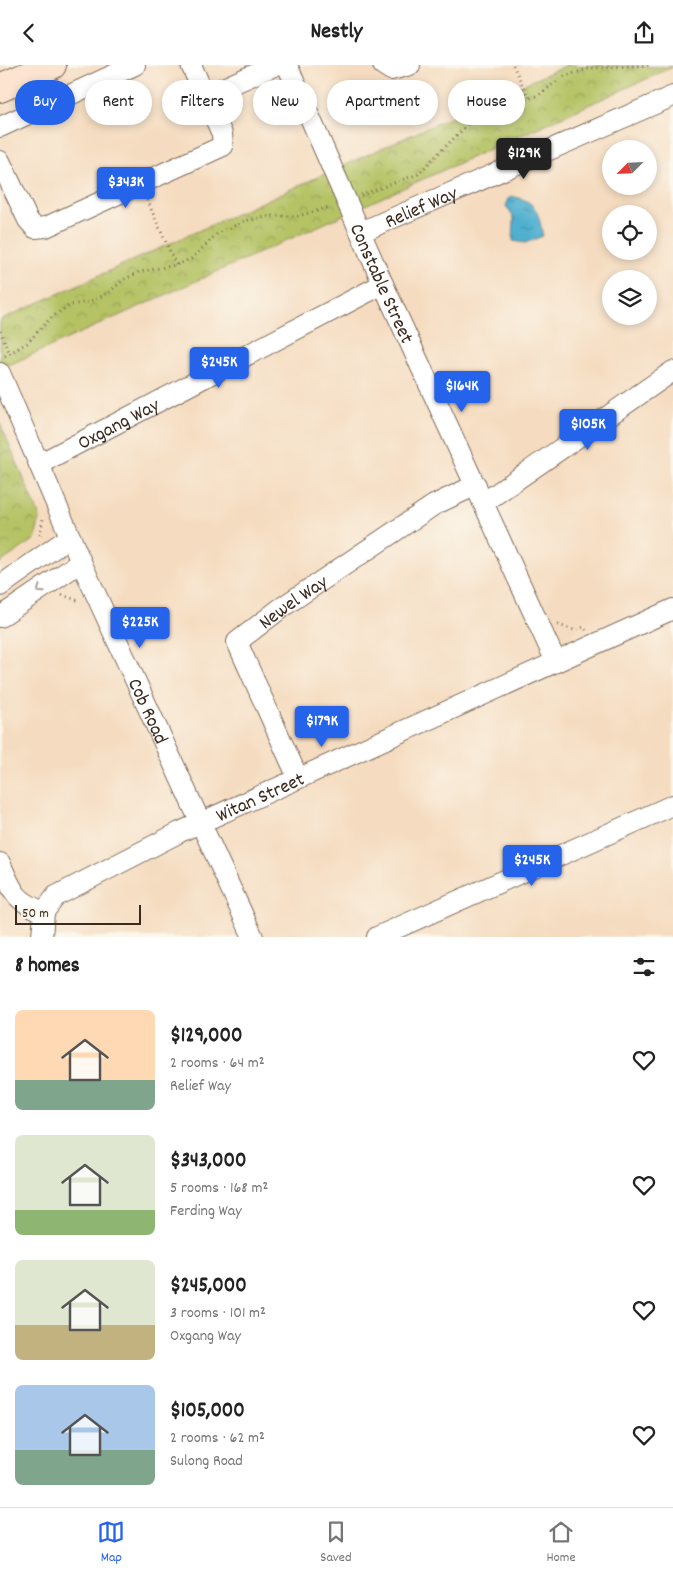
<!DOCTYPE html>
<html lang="en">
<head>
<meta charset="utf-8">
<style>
	body { margin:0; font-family:Dekko,sans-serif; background:#f2f2f2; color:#222; height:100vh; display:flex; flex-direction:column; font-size:19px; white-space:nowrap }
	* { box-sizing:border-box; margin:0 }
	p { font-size:16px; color:#767676 }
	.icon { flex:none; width:28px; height:28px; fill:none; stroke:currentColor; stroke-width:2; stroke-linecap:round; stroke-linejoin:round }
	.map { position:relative; height:872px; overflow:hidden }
	.details { display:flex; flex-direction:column; background:#fff; flex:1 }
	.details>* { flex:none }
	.guide { position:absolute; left:15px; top:15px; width:644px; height:45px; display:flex; gap:10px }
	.needle { width:32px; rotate:246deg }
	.buttons { position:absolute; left:602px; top:75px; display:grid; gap:10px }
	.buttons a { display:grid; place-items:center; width:55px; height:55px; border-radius:50%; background:#fff; box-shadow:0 2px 8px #0003; font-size:25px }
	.scale { position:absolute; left:15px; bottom:12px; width:126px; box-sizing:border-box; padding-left:5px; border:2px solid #3b2a1e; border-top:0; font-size:14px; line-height:18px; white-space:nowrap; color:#3b2a1e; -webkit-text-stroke:4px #fbf7ec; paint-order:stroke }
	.price { position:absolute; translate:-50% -42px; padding:0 11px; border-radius:5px; background:#2563eb; color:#fff; font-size:16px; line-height:32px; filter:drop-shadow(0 1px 2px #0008) }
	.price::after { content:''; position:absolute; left:50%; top:30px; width:15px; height:11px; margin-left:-8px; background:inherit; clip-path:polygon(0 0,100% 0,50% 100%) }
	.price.selected { background:#222; color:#fff }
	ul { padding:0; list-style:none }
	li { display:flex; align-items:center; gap:15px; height:125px; padding:0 15px }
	li span { display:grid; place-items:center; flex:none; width:140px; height:100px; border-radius:8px; color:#555 }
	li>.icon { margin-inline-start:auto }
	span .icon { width:60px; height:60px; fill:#fffc; stroke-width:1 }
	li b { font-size:21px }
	h2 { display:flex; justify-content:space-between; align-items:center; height:60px; padding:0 15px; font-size:21px }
	.tag { padding:0 18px; border-radius:22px; background:#fff; box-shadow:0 2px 8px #0003; font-size:18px; line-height:45px }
	.tag.selected { background:#2563eb; color:#fff }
	header { display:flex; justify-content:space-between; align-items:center; height:65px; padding:0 15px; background:#fff; font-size:22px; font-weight:700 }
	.dock { display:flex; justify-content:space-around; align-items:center; height:70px; border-top:1px solid #e0e0e0; background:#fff; font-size:14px; color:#767676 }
	.dock a { display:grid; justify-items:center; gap:2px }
	.dock .selected { color:#2563eb }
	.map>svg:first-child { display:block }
	.park { fill:url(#park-crowns); stroke:#787642 }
	.water { fill:url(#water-ripples); stroke:#466d77 }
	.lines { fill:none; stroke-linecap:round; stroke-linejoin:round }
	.street-casing { stroke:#7c6857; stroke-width:22 }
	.secondary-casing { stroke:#7c6857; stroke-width:30 }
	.path { stroke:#7c6857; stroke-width:3; stroke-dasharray:1 4; stroke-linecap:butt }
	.street { stroke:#fff; stroke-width:20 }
	.secondary { stroke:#fde4d1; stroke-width:28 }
	.oneway { stroke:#a79f9a }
	.labels { text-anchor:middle; stroke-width:4.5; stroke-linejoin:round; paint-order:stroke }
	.street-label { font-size:20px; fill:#3b2a1e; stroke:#fbf7ec }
</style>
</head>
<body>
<header><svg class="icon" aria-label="back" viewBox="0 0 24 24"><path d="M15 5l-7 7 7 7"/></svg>Nestly<svg class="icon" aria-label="share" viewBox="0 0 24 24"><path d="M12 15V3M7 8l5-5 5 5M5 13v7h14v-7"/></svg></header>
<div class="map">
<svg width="673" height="872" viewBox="0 0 673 872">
	<defs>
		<pattern id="park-crowns" width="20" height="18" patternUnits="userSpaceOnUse" patternTransform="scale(1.25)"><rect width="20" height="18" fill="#b5c365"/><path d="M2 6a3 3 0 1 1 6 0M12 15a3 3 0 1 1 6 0" fill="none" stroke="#949f53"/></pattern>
		<pattern id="water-ripples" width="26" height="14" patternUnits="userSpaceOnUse" patternTransform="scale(1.25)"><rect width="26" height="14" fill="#51b0d0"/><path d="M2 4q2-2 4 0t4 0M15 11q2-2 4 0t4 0" fill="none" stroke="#448fa8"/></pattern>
	</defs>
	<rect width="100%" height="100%" fill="#fbf7ec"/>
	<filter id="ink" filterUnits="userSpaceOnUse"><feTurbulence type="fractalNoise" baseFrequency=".02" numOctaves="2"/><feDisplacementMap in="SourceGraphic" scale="10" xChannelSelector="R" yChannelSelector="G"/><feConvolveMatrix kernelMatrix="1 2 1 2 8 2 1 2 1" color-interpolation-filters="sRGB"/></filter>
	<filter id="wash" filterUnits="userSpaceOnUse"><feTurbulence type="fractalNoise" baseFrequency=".0096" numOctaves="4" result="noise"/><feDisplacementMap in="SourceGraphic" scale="20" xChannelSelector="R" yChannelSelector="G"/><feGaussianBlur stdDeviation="1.12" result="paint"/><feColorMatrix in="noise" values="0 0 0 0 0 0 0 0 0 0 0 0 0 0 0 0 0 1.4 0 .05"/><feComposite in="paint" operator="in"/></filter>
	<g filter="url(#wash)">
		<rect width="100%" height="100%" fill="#f5dcc0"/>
		<path class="park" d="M567,0L673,2L0,304V255Z
			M0,358L40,452L35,474L0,498Z"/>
		<path class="water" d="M510,131C537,135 538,147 543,171L525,178L513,176L514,153L506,141Z"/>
	</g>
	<g filter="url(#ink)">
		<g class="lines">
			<defs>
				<g id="street">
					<path id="s1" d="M287,0L383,219L556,597"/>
					<path d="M383,0L391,5L410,0"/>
					<path d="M205,31L276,0"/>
					<path d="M0,62L135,0"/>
					<path d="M0,96L28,155L35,163L46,162L223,81L222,69L191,0"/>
					<path id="s2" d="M361,167L673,31"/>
					<path id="s3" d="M0,308L81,497L253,872"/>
					<path id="s4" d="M39,399L383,219"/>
					<path d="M483,438L673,306"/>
					<path d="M0,521L70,472"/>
					<path d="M0,552L81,497"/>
					<path id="s5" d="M298,713L237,577L281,543L434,440L476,420"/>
					<path d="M0,798C13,826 13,835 44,847"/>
					<path id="s6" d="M42,872L44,847L56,831L180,767L673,544"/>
					<path d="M377,872L673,740"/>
				</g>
				<path id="secondary" d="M0,23L52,0"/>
			</defs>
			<use href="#street" class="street-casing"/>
			<use href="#secondary" class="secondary-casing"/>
			<path class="path" d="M513,0L529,34
				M361,130L418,109L471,56L499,41L516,38L539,30L562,12L591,3L651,0
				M147,135L176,200
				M0,266L10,289
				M5,291L27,278L52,252L70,240L88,237L107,229L123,215L139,207L176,200L191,194L218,168L244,156L272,151H298L330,142
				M40,470L43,454
				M62,530L80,536
				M558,560L574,565L584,562L586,565"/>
			<use href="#street" class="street"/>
			<use href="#secondary" class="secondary"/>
		</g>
		<defs><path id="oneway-chevron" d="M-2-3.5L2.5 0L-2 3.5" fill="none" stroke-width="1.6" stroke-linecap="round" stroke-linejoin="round" transform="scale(1.25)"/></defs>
		<use class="oneway" href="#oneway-chevron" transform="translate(40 525) rotate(146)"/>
	</g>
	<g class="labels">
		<g class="street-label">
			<text dy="7" stroke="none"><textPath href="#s2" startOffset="65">Relief Way</textPath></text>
			<text dy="7" stroke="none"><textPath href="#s1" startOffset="238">Constable Street</textPath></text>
			<text dy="7" stroke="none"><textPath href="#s4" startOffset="89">Oxgang Way</textPath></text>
			<text dy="7" stroke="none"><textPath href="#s5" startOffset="218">Newel Way</textPath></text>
			<text dy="7" stroke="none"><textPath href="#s3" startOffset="369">Cob Road</textPath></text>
			<text dy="7" stroke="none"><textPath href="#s6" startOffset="272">Witan Street</textPath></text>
		</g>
	</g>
</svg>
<div class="buttons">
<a><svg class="needle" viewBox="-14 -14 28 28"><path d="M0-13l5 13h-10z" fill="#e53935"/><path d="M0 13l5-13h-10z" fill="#767676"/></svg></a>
<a><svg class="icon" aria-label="locate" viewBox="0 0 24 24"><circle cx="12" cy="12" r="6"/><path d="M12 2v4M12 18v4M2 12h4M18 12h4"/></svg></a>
<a><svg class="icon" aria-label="layers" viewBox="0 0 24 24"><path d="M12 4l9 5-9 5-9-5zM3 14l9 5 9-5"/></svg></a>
</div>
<div class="scale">50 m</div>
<b class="price selected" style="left:524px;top:115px">$129K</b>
<b class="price" style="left:126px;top:144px">$343K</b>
<b class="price" style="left:219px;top:324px">$245K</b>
<b class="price" style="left:462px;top:348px">$164K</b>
<b class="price" style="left:588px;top:386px">$105K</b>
<b class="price" style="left:140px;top:584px">$225K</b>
<b class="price" style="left:322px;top:683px">$179K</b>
<b class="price" style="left:532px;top:822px">$245K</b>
<div class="guide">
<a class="tag selected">Buy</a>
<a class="tag">Rent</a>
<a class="tag">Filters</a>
<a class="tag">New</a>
<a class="tag">Apartment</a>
<a class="tag">House</a>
</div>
</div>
<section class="details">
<h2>8 homes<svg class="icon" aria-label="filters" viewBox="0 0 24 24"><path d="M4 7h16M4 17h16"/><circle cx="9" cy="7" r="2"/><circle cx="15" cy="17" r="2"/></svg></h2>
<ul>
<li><span style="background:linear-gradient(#ffd9b3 70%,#7fa58c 0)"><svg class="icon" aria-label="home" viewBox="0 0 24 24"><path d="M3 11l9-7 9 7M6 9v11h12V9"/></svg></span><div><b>$129,000</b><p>2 rooms · 64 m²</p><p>Relief Way</p></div><svg class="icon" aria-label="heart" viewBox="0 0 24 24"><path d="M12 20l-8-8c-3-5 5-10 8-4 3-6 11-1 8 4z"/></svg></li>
<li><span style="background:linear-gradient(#dfe7d0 75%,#8fb573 0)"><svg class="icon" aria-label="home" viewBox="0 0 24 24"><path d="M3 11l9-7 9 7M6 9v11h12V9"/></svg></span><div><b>$343,000</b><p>5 rooms · 168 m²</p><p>Ferding Way</p></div><svg class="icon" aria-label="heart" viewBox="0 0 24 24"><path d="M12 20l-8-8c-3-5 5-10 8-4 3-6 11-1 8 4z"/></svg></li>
<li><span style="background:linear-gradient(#dfe7d0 65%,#c2b280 0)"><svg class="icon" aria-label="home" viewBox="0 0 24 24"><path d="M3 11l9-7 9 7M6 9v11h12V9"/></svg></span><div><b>$245,000</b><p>3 rooms · 101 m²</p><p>Oxgang Way</p></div><svg class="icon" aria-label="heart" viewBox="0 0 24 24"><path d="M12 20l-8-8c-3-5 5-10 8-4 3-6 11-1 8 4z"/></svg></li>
<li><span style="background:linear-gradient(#a9c7e8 65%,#7fa58c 0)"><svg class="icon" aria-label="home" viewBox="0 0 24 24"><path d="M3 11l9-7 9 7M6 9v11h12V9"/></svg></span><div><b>$105,000</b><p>2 rooms · 62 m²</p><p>Sulong Road</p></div><svg class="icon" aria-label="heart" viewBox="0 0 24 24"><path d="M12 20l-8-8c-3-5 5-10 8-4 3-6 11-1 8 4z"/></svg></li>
</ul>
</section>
<nav class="dock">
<a class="selected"><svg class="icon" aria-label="map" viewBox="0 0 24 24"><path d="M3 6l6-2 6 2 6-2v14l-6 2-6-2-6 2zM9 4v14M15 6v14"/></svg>Map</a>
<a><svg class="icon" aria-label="saved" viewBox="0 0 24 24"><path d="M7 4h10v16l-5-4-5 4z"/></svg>Saved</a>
<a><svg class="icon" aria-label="home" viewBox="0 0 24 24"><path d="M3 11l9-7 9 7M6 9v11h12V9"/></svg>Home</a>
</nav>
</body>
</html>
